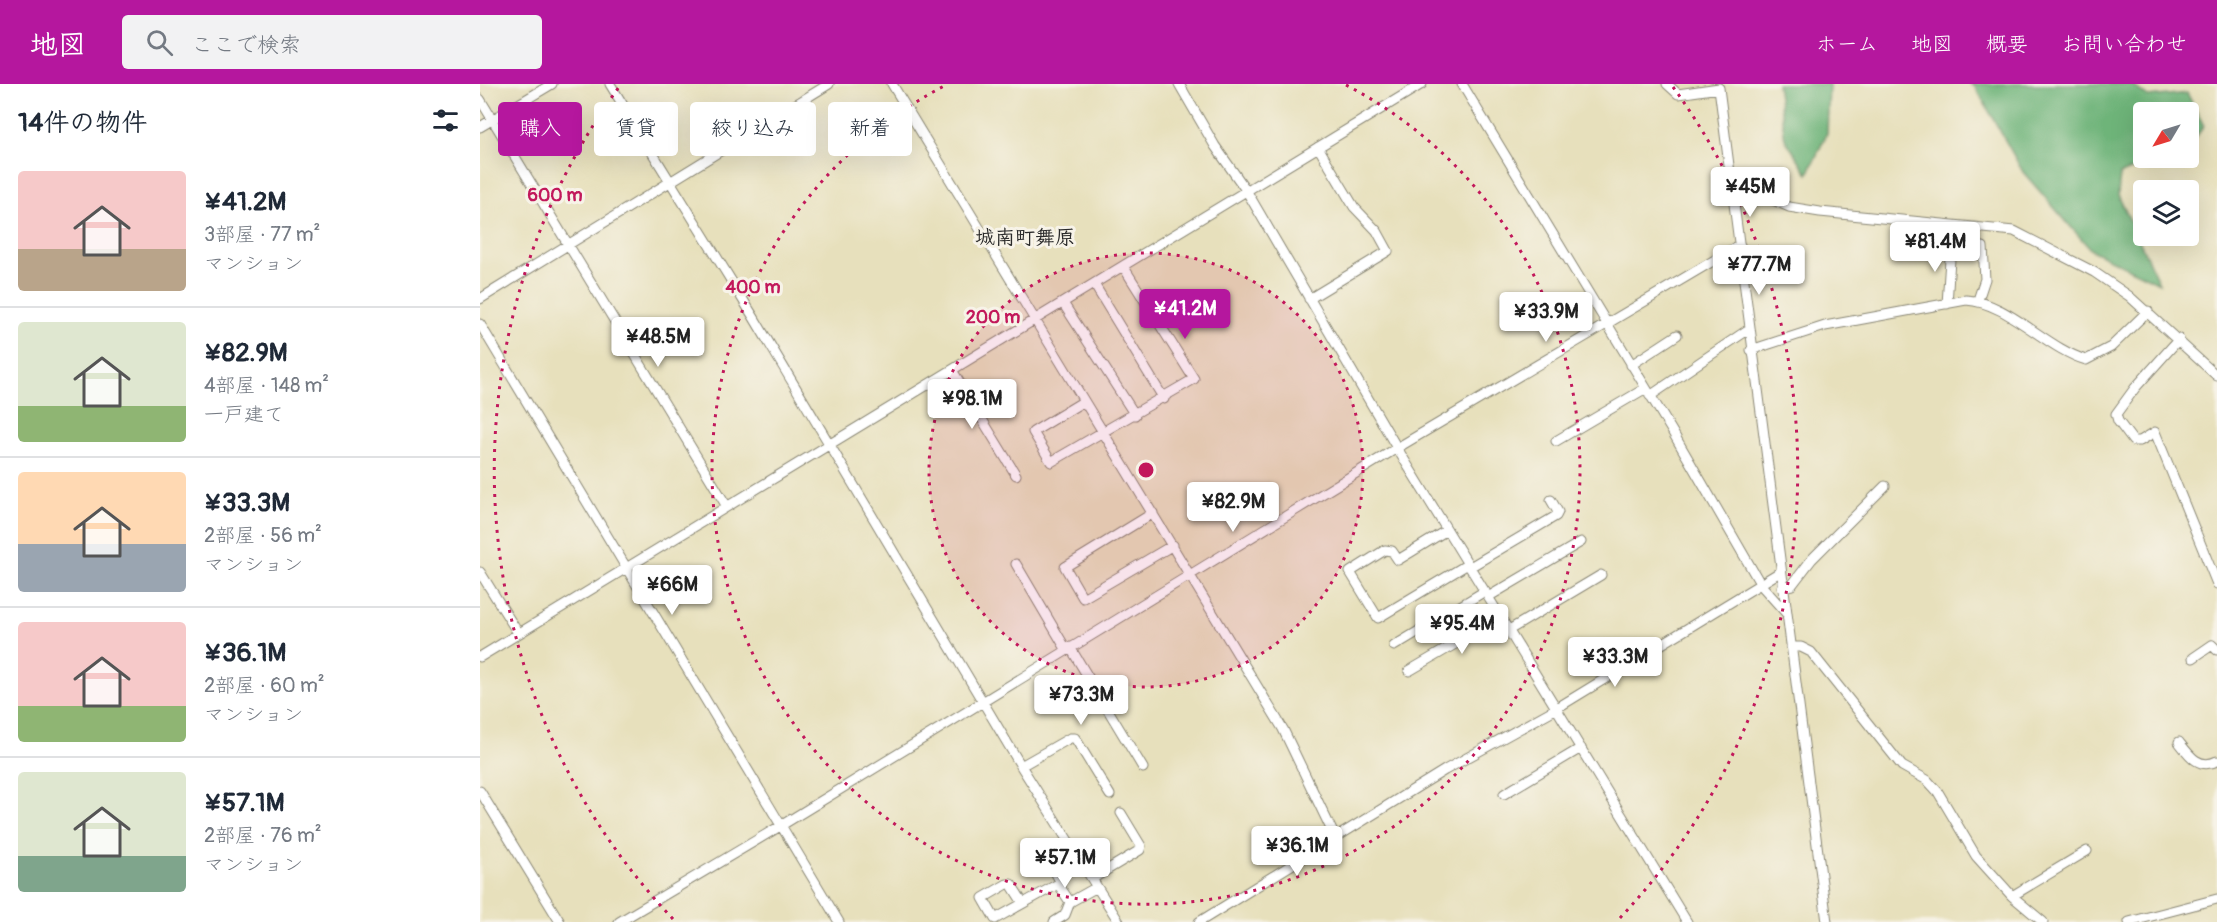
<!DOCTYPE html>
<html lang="ja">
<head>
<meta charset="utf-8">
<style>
	body { margin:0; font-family:Pangolin,"Klee One",sans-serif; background:#f2f2f3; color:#1f2937; height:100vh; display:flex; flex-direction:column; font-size:22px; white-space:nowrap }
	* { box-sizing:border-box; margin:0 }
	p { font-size:20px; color:#747a83 }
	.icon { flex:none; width:33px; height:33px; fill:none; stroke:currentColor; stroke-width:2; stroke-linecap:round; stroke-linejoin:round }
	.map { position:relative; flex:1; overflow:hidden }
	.drawer { display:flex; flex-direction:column; background:#fff; width:480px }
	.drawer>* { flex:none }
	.top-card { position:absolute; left:18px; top:18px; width:570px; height:54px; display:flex; gap:12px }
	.needle { width:39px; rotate:232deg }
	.tools { position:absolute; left:1653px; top:18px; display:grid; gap:12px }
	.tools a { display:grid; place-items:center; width:66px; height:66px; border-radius:6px; background:#fff; box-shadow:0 6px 24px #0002; font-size:30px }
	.price { position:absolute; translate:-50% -51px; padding:0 14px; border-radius:6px; background:#fff; color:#222; font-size:20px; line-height:39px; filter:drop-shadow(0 2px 3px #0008) }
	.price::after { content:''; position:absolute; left:50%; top:36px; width:18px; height:14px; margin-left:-9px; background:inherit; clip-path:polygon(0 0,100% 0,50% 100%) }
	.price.on { background:#b5179e; color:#fff }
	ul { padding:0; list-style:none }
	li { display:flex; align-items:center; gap:18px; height:150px; padding:0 18px }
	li+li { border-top:2px solid #e0e1e3 }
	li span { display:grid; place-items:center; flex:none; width:168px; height:120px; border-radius:6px; color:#555 }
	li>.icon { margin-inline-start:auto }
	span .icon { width:72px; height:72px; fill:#fffc; stroke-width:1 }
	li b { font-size:26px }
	h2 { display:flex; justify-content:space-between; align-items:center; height:72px; padding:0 18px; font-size:26px }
	.pill { padding:0 21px; border-radius:6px; background:#fff; box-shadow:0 6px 24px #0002; font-size:21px; line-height:54px }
	.pill.on { background:#b5179e; color:#fff }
	header { display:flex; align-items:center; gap:36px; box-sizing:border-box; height:84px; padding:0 30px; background:#b5179e; color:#fff }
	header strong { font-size:28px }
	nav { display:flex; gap:33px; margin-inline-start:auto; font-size:21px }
	.search { width:420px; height:54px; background:#f2f2f3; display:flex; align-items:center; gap:15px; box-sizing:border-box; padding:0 21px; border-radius:6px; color:#747a83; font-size:22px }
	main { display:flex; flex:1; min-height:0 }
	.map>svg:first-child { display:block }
	.forest { fill:#6eb479; stroke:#4c7052; stroke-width:1.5 }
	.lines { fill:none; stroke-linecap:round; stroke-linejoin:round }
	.minor-casing { stroke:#898674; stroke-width:11 }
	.minor { stroke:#fff; stroke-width:9 }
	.ring { fill:none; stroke:#c2185b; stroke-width:3; stroke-dasharray:3 6 }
	.labels { text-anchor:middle; stroke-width:6; stroke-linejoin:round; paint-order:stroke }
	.quarter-label { font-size:20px; font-weight:bold; fill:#2b2b2b; stroke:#f7f3e8 }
	.centre { fill:#c2185b; stroke:#f7f3e8; stroke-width:3 }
	.ring-label { font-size:18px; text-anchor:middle; font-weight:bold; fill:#c2185b; stroke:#f7f3e8; stroke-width:6; stroke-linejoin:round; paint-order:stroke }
</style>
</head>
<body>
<header>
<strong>地図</strong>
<div class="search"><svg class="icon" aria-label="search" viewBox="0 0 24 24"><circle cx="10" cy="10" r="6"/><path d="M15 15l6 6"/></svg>ここで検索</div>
<nav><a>ホーム</a><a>地図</a><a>概要</a><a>お問い合わせ</a></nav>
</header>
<main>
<section class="drawer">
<h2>14件の物件<svg class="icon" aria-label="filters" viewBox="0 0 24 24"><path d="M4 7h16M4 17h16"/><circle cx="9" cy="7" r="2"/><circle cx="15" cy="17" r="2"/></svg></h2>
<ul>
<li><span style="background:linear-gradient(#f6c9c9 65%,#b9a48a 0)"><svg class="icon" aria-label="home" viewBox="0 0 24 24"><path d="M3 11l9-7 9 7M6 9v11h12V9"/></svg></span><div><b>¥41.2M</b><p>3部屋 · 77 m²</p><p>マンション</p></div></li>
<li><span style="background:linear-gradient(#dfe7d0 70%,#8fb573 0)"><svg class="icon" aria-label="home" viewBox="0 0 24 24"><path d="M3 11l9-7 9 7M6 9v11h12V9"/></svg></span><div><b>¥82.9M</b><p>4部屋 · 148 m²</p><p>一戸建て</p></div></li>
<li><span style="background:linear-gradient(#ffd9b3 60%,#9aa5b1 0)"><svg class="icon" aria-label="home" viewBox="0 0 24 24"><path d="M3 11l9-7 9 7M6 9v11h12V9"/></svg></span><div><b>¥33.3M</b><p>2部屋 · 56 m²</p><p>マンション</p></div></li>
<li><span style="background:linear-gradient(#f6c9c9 70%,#8fb573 0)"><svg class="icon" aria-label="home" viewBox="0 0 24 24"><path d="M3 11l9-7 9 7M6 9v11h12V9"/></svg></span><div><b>¥36.1M</b><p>2部屋 · 60 m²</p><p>マンション</p></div></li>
<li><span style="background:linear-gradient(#dfe7d0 70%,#7fa58c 0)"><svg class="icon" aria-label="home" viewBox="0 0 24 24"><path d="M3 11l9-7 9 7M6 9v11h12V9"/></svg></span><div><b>¥57.1M</b><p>2部屋 · 76 m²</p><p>マンション</p></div></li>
</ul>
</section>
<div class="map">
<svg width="1737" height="838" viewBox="0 0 1737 838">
	<rect width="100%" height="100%" fill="#f7f3e8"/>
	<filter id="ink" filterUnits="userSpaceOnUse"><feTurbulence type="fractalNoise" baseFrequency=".0167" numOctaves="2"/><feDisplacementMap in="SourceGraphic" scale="12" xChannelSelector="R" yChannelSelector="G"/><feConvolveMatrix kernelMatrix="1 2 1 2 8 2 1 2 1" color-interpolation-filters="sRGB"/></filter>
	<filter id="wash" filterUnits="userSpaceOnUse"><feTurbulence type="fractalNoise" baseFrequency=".008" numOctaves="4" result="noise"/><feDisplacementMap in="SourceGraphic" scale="24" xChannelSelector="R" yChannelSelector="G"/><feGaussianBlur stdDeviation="1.35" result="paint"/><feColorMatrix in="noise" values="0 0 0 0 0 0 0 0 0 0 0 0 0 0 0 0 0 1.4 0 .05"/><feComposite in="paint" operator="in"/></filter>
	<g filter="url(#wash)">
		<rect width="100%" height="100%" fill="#e7e0bc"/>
		<path class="forest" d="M1297,0H1349L1347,49L1328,90L1305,55Z
			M1490,0H1651L1668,13L1707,9L1724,42L1709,62L1708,28H1664V74H1686L1640,90L1638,111L1679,199L1611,166L1543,88L1496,4Z"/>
	</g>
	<g filter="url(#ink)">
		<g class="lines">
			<defs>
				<path id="minor" d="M130,0L273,232L541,682L639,838
					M412,0L803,645L855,753
					M699,0L735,62L766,106L917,364L1207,838
					M982,0L1192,347L1281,501L1307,530
					M1187,0L1198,10L1239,4L1347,838
					M0,15L246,421
					M0,43L72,0
					M1254,109L1282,111L1309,123L1340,128L1534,147L1614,188L1649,212L1737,292
					M1460,159L1503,163L1505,195L1498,216
					M614,200L684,315
					M0,215L349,0
					M829,215L908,167L897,147L874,123L838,63
					M583,219L655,331
					M1467,220L1471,160
					M0,240L359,838
					M1699,255L1655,304L1636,330L1638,337L1653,357H1660L1675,348L1737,500
					M1271,266L1345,242L1486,216C1528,218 1567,265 1606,276L1631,263L1668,227
					M1151,281L1197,251
					M472,286L536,391
					M1170,312L1269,245
					M604,317L553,348L571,378L714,295L643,182
					M1076,357L1166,304
					M673,429L585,483L603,514L693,461
					M967,446L918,476L912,467L905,466L870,488L898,534L988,480
					M536,480L586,565
					M990,483L1076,432L1078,428L1071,416
					M0,488L38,549
					M1302,503L1312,501L1332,475L1405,402
					M1008,513L1101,458
					M1029,546L1121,491
					M914,562L1005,507
					M590,563L663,684
					M1311,563H1321L1331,568L1422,682L1447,696L1458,708L1496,772L1532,812L1563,838
					M0,573L942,0
					M1713,574L1732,561L1737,566
					M929,587L1021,533
					M1699,658C1709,671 1719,686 1737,677
					M541,682L590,654H595L630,711
					M0,707L80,838
					M1024,710L1101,664
					M579,795L568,775L590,760
					M612,795L660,766L661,762L641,729
					M1532,812L1607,767
					M543,819L531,800H527L503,814L515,835L578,800L590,818
					M139,838L302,741L917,364L1260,161
					M574,838L585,831L590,818L617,803
					M719,838L965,686L1077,624L1300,488
					M1649,838L1737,815"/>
			</defs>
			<use href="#minor" class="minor-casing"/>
			<use href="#minor" class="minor"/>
		</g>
	</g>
	<circle cx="666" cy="386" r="217" fill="#c2185b" fill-opacity=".12"/>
	<g class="ring">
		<circle cx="666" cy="386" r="217"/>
		<path d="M866 1A434 434 0 1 1 466 1"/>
		<path d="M193 835A652 652 0 0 1 139 3M1193 3A652 652 0 0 1 1139 835"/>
	</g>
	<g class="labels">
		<g class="quarter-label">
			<text x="545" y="160">城南町舞原</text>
		</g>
	</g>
	<circle cx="666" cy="386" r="9" class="centre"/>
	<g class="ring-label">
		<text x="75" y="117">600 m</text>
		<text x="273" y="209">400 m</text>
		<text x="513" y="239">200 m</text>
	</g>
</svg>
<div class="tools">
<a><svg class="needle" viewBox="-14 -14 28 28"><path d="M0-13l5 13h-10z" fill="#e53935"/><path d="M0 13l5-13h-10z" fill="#747a83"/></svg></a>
<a><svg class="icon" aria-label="layers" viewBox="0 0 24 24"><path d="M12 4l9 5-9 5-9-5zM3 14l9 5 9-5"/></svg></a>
</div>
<b class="price" style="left:1270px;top:134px">¥45M</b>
<b class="price" style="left:1455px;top:189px">¥81.4M</b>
<b class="price" style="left:1279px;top:212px">¥77.7M</b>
<b class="price on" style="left:705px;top:256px">¥41.2M</b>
<b class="price" style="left:1066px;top:259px">¥33.9M</b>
<b class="price" style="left:178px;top:284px">¥48.5M</b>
<b class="price" style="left:492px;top:346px">¥98.1M</b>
<b class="price" style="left:753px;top:449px">¥82.9M</b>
<b class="price" style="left:192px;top:532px">¥66M</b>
<b class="price" style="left:982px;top:571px">¥95.4M</b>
<b class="price" style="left:1135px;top:604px">¥33.3M</b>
<b class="price" style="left:601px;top:642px">¥73.3M</b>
<b class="price" style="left:817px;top:793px">¥36.1M</b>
<b class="price" style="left:585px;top:805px">¥57.1M</b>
<div class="top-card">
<a class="pill on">購入</a>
<a class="pill">賃貸</a>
<a class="pill">絞り込み</a>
<a class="pill">新着</a>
</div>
</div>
</main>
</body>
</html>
